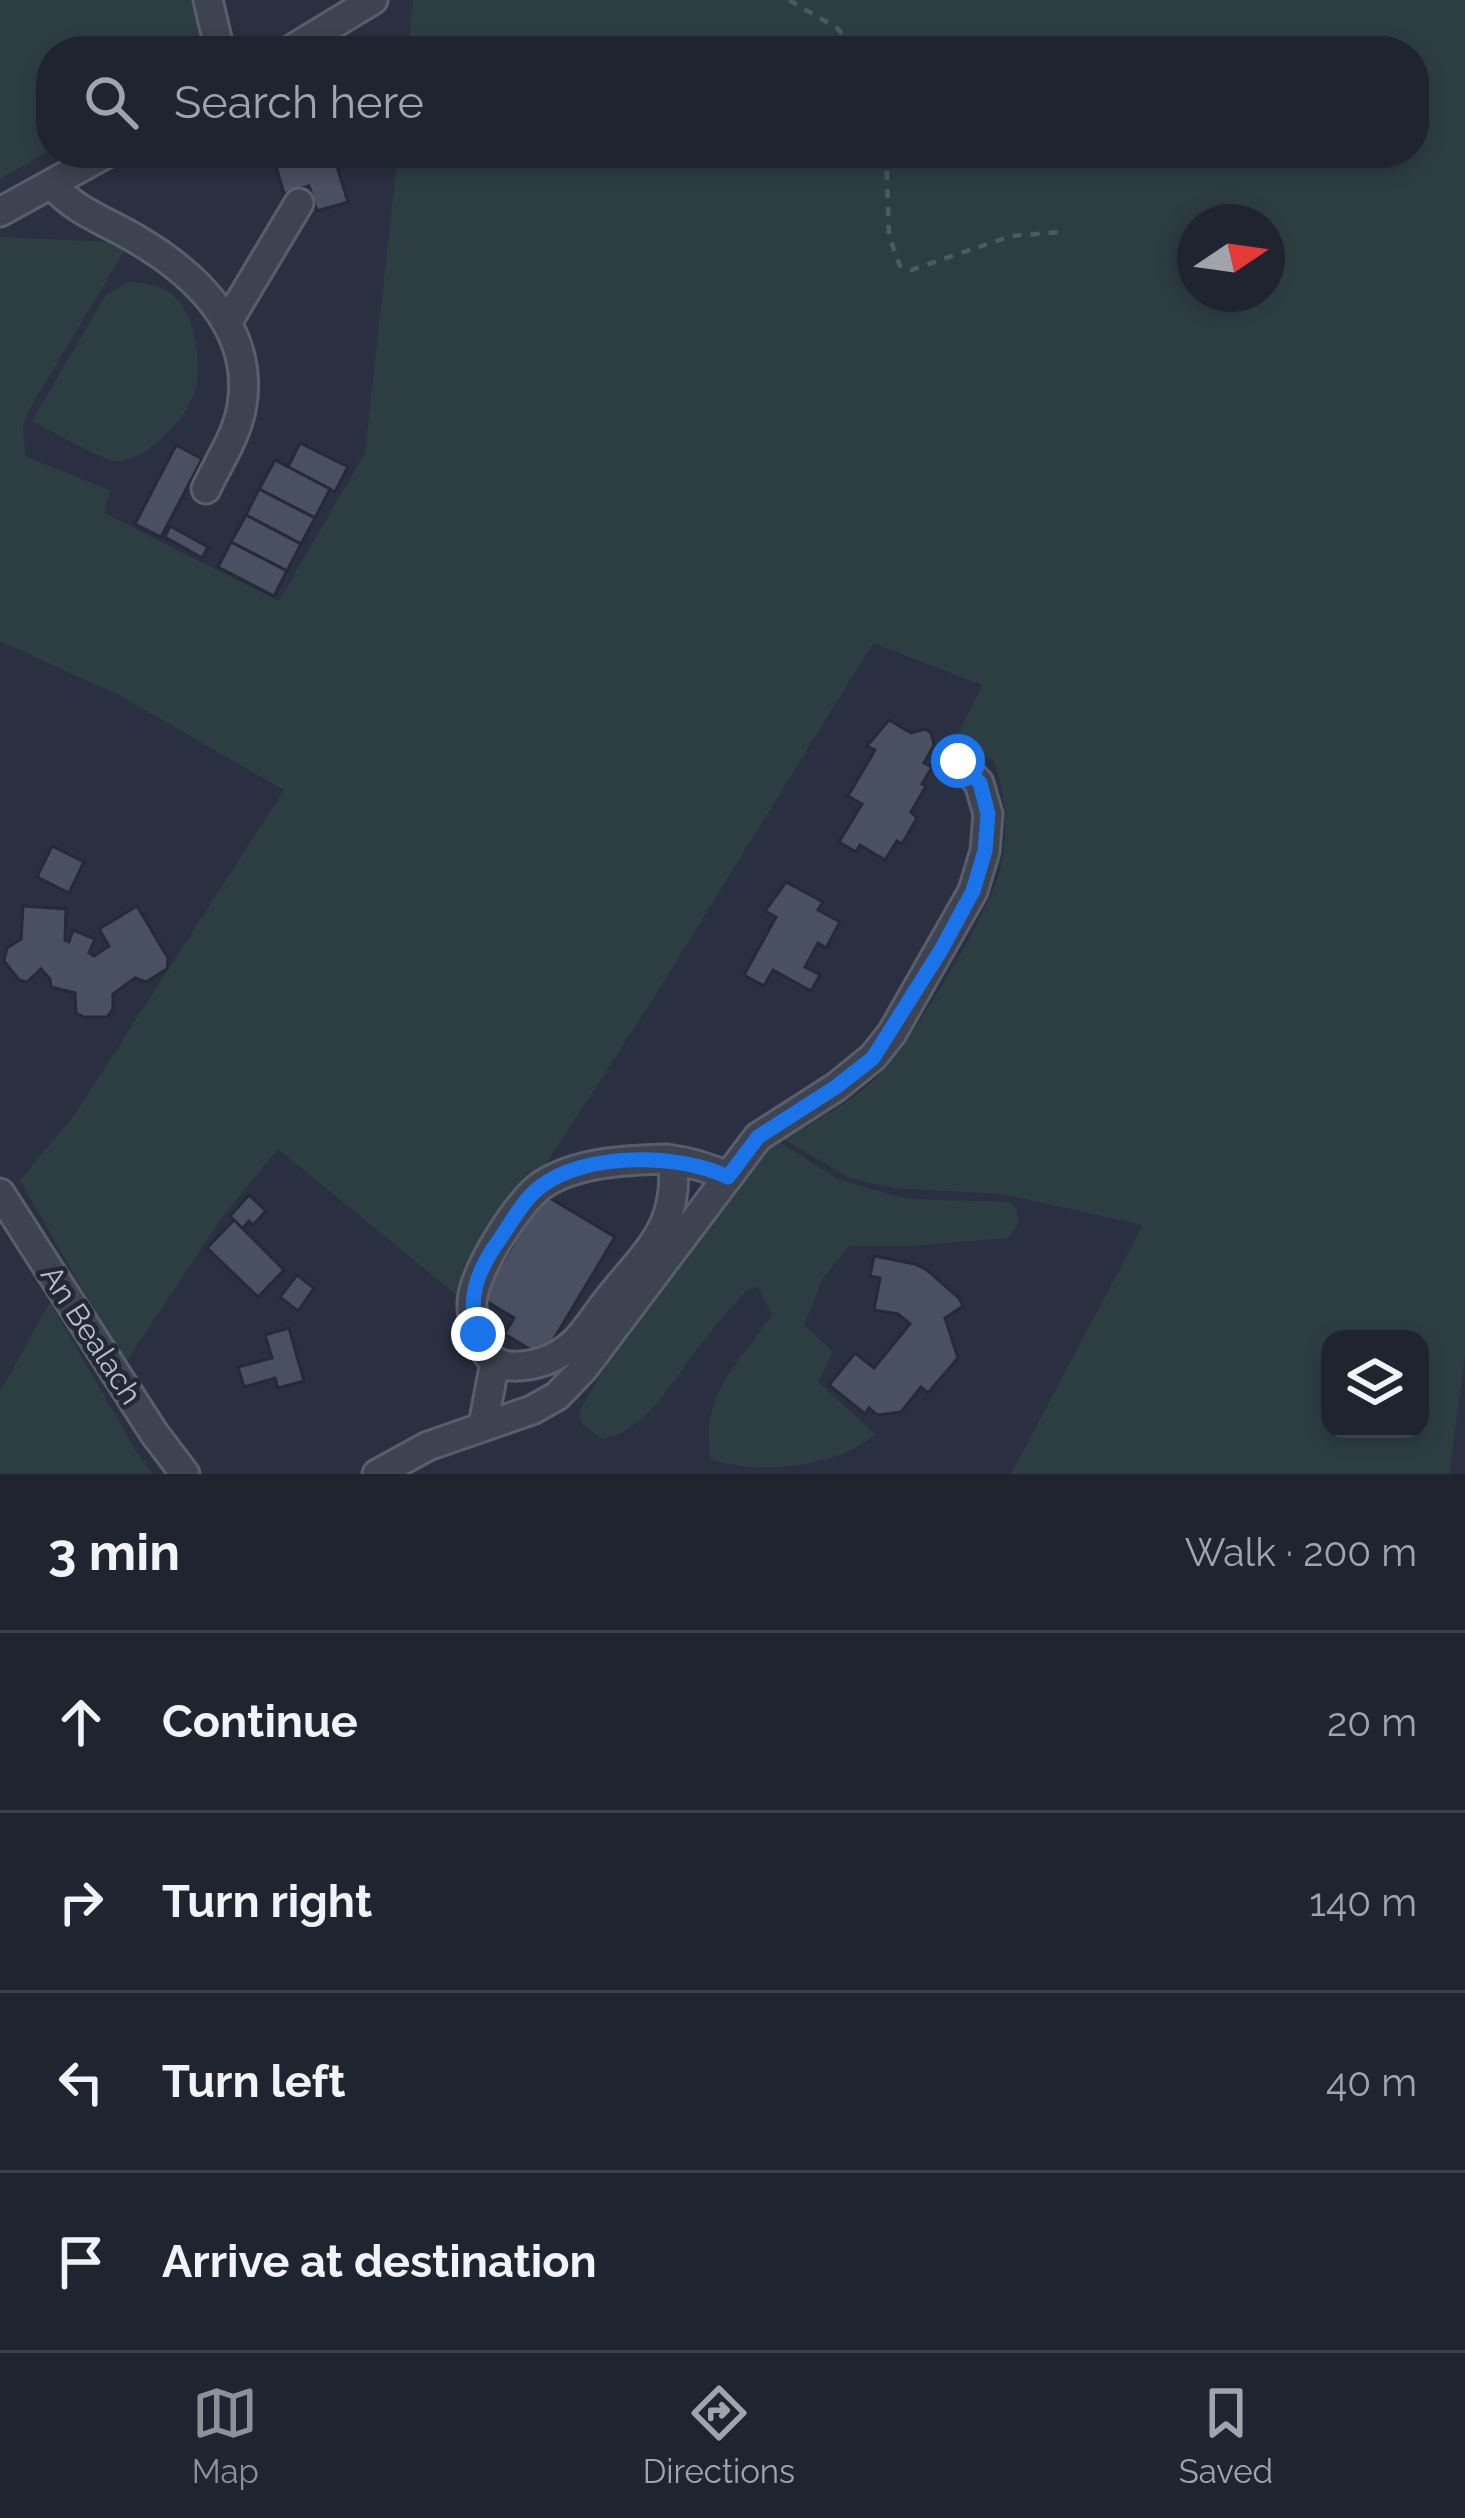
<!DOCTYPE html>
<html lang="en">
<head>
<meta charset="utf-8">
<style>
  body { margin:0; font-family:Raleway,sans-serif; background:#282c39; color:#f1f3f6 }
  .controls { position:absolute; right:36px; bottom:36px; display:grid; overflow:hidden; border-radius:24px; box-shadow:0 6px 18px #0003 }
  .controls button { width:108px; height:108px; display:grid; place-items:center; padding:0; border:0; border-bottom:3px solid #3d414d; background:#202431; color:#f1f3f6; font:60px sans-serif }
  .compass { position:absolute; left:1177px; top:204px; width:108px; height:108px; border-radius:50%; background:#202431; box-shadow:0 6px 18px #0003; rotate:77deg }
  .stop { position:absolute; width:36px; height:36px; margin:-27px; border:9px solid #1a73e8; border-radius:50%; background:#fff }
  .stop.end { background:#1a73e8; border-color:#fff; box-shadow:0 3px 12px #0008 }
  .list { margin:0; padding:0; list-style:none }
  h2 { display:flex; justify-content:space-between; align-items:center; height:156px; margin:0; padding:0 48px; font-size:51px }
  h2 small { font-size:39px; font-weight:400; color:#a2a4ab }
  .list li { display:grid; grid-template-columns:78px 1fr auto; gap:36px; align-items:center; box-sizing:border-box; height:180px; padding:0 48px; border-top:3px solid #3d414d }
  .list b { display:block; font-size:45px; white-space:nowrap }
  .list em { font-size:39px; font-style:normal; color:#a2a4ab }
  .icon { flex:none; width:66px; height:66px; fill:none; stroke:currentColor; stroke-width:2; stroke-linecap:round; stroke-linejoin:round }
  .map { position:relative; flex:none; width:1465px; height:1474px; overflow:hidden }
  .search { position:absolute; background:#202431; box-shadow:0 6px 18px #0003; left:36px; right:36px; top:36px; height:132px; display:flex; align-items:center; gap:30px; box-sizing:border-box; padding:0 42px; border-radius:48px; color:#a2a4ab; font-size:45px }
  .sheet { height:876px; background:#202431 }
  nav { display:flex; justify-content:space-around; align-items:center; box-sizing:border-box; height:168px; border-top:3px solid #3d414d; background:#202431; font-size:33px; color:#a2a4ab }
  nav a { display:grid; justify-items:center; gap:6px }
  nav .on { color:#8c9099 }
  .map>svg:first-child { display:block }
  .green { fill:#2d3e43; fill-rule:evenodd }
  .building { fill:#495062; stroke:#252a38; stroke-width:3 }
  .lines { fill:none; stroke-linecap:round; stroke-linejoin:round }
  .minor-casing { stroke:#595e6b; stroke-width:33 }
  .path { stroke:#4c5b61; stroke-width:4.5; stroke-dasharray:9 9; stroke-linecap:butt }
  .minor { stroke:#3e4351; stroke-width:27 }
  .route { stroke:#1a73e8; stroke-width:15 }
  .labels { text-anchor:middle; stroke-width:9; stroke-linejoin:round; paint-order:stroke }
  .street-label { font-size:30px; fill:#bbbfcb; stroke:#232836 }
</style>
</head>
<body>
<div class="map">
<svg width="1465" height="1474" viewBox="0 0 1465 1474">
  <rect width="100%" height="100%" fill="#2a3041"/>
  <!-- green -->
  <g class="green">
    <path d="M0 0H197L205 51H51V150L0 179Z"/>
    <path d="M413 0H1465V1356L1449 1474H1011L1143 1225 1002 1194 892 1188 849 1178 784 1139C816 1120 850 1103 877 1077 908 1047 990 912 1000 870 1009 835 1006 795 994 761L955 740 982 685 873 643 646 1010 459 1297 278 1149 222 1217 125 1364 20 1180 75 1114 284 790 119 695 0 641V237L129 243 33 403 23 424 25 456 110 490 104 513 279 601 365 453 398 153H1414V51H408ZM1195 222H1267V294H1195ZM1330 1339H1420V1429H1330Z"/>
    <path d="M128 282C146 283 167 286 179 301 197 322 204 375 192 399 181 423 143 463 116 461 99 459 50 430 32 421L106 295Z"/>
    <path d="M775 1139 839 1180 907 1199 1008 1202 1016 1209 1019 1223 1008 1238 911 1246H849L823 1278 804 1325 833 1351 818 1382 875 1434C837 1469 758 1474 711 1460 698 1398 739 1363 772 1315L758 1287 747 1290C730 1309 713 1328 697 1349 672 1382 647 1430 603 1439L582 1425 579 1412 615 1350 718 1208Z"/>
    <path d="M50 1302 137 1453 153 1474H0V1392Z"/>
  </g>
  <!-- building -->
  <g class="building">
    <path d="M291 153H333L348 202 317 211 309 186 284 194 275 163 293 158Z"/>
    <path d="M300 443 348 467 335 492 288 467Z"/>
    <path d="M176 445 202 459 161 537 135 524Z"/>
    <path d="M275 460 330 489 315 518 259 489Z"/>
    <path d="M259 489 315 518 301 544 246 515Z"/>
    <path d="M246 515 301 544 287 571 231 542Z"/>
    <path d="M170 526 208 547 202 558 165 537Z"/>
    <path d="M231 542 287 571 274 596 218 567Z"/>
    <path d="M889 720 911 733 925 729 931 733 934 745 924 763 932 767 922 784 926 786 911 812 917 818 902 844 897 841 885 860 860 845 856 852 839 842 862 804 848 796 875 750 867 746Z"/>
    <path d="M52 846 84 862 69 893 37 877Z"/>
    <path d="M786 882 823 902 818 910 840 922 826 948 818 943 805 967 820 975 811 991 773 970 764 986 744 975 776 917 765 911Z"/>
    <path d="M23 906 66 909 65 940 69 942 73 930 95 939 89 953 94 956 109 946 99 929 137 906 168 958 167 969 146 982 135 978 113 994V1009L107 1017H84L76 1013 75 993 51 987 50 979 41 969 27 982 19 980 4 961 7 948 21 939Z"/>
    <path d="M543 1194 615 1237 543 1357 504 1334 514 1318 481 1298Z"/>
    <path d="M249 1195 266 1211 253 1225 249 1221 242 1229 230 1216Z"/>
    <path d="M234 1220 284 1270 258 1297 207 1248Z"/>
    <path d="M874 1256 915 1264 927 1270 959 1298 963 1306 945 1318 958 1358 928 1393 921 1387 901 1412 877 1415 869 1408 865 1414 829 1385 855 1353 874 1368 910 1324 898 1314 874 1310 880 1278 870 1276Z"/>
    <path d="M297 1275 314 1288 298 1311 280 1297Z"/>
    <path d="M289 1328 304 1381 278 1388 275 1378 244 1387 238 1367 272 1358 265 1335Z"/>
  </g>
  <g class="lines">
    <!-- minor casing -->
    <g class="minor-casing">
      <g id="minor">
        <path d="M208 0 220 51"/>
        <path d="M289 51 373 0"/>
        <path d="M52 184C74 211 106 221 136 239 196 274 254 329 242 405 238 434 218 463 206 489"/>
        <path d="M0 212 107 153"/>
        <path d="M227 323 299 203"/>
        <path d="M673 1160C679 1227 650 1247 611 1296 599 1310 589 1327 577 1340 564 1353 547 1362 529 1365 509 1368 492 1367 483 1346 477 1333 471 1317 472 1302 474 1271 517 1203 542 1185 576 1162 627 1160 667 1159 689 1162 708 1167 728 1177"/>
        <path d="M0 1193 154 1433 185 1474"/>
        <path d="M483 1425 495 1362"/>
        <path d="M377 1474 428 1446 532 1410 557 1396 583 1369 758 1137 836 1087 873 1057 892 1033 973 891 985 851 988 814 979 783 958 761"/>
      </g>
    </g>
    <!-- path -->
    <g class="path">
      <path d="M789 0 837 28 857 51"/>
      <path d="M886 153 889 236 900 266 911 270 1011 236 1060 232"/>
    </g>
    <!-- minor -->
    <use href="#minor" class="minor"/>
  </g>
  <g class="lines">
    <!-- route -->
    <path class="route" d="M478 1334C467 1301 476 1274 495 1246 509 1227 521 1202 540 1187 585 1152 679 1153 728 1177L758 1137 836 1087 873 1058 941 950 973 891 985 851 988 814 980 783 958 761"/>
  </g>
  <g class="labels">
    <!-- street labels -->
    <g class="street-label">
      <text transform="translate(91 1335) rotate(57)" y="10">An Bealach</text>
    </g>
  </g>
</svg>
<div class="controls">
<button><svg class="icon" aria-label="layers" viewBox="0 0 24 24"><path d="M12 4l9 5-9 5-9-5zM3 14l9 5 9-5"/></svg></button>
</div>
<svg class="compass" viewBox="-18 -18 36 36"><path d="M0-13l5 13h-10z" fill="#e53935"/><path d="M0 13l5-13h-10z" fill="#a2a4ab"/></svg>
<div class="stop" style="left:958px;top:761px"></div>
<div class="stop end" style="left:478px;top:1334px"></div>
<div class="search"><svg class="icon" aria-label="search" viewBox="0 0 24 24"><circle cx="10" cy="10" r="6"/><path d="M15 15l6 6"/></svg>Search here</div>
</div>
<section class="sheet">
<h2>3 min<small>Walk · 200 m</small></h2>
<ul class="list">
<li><svg class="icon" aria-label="ahead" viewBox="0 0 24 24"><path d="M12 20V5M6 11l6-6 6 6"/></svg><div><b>Continue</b></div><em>20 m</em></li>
<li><svg class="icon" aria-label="right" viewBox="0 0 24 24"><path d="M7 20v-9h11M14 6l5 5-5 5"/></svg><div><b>Turn right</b></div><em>140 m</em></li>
<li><svg class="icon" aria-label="left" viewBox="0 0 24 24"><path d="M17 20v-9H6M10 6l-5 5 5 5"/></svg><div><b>Turn left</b></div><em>40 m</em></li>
<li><svg class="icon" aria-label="arrive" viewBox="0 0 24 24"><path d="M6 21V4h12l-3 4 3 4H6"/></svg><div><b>Arrive at destination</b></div></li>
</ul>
</section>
<nav>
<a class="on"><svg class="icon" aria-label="map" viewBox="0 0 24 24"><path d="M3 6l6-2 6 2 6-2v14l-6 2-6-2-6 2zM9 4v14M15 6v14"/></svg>Map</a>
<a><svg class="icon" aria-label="directions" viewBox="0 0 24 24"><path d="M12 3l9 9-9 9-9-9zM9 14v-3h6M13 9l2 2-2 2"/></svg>Directions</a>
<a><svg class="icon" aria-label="saved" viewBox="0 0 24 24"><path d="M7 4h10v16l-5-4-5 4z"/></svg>Saved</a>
</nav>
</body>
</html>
